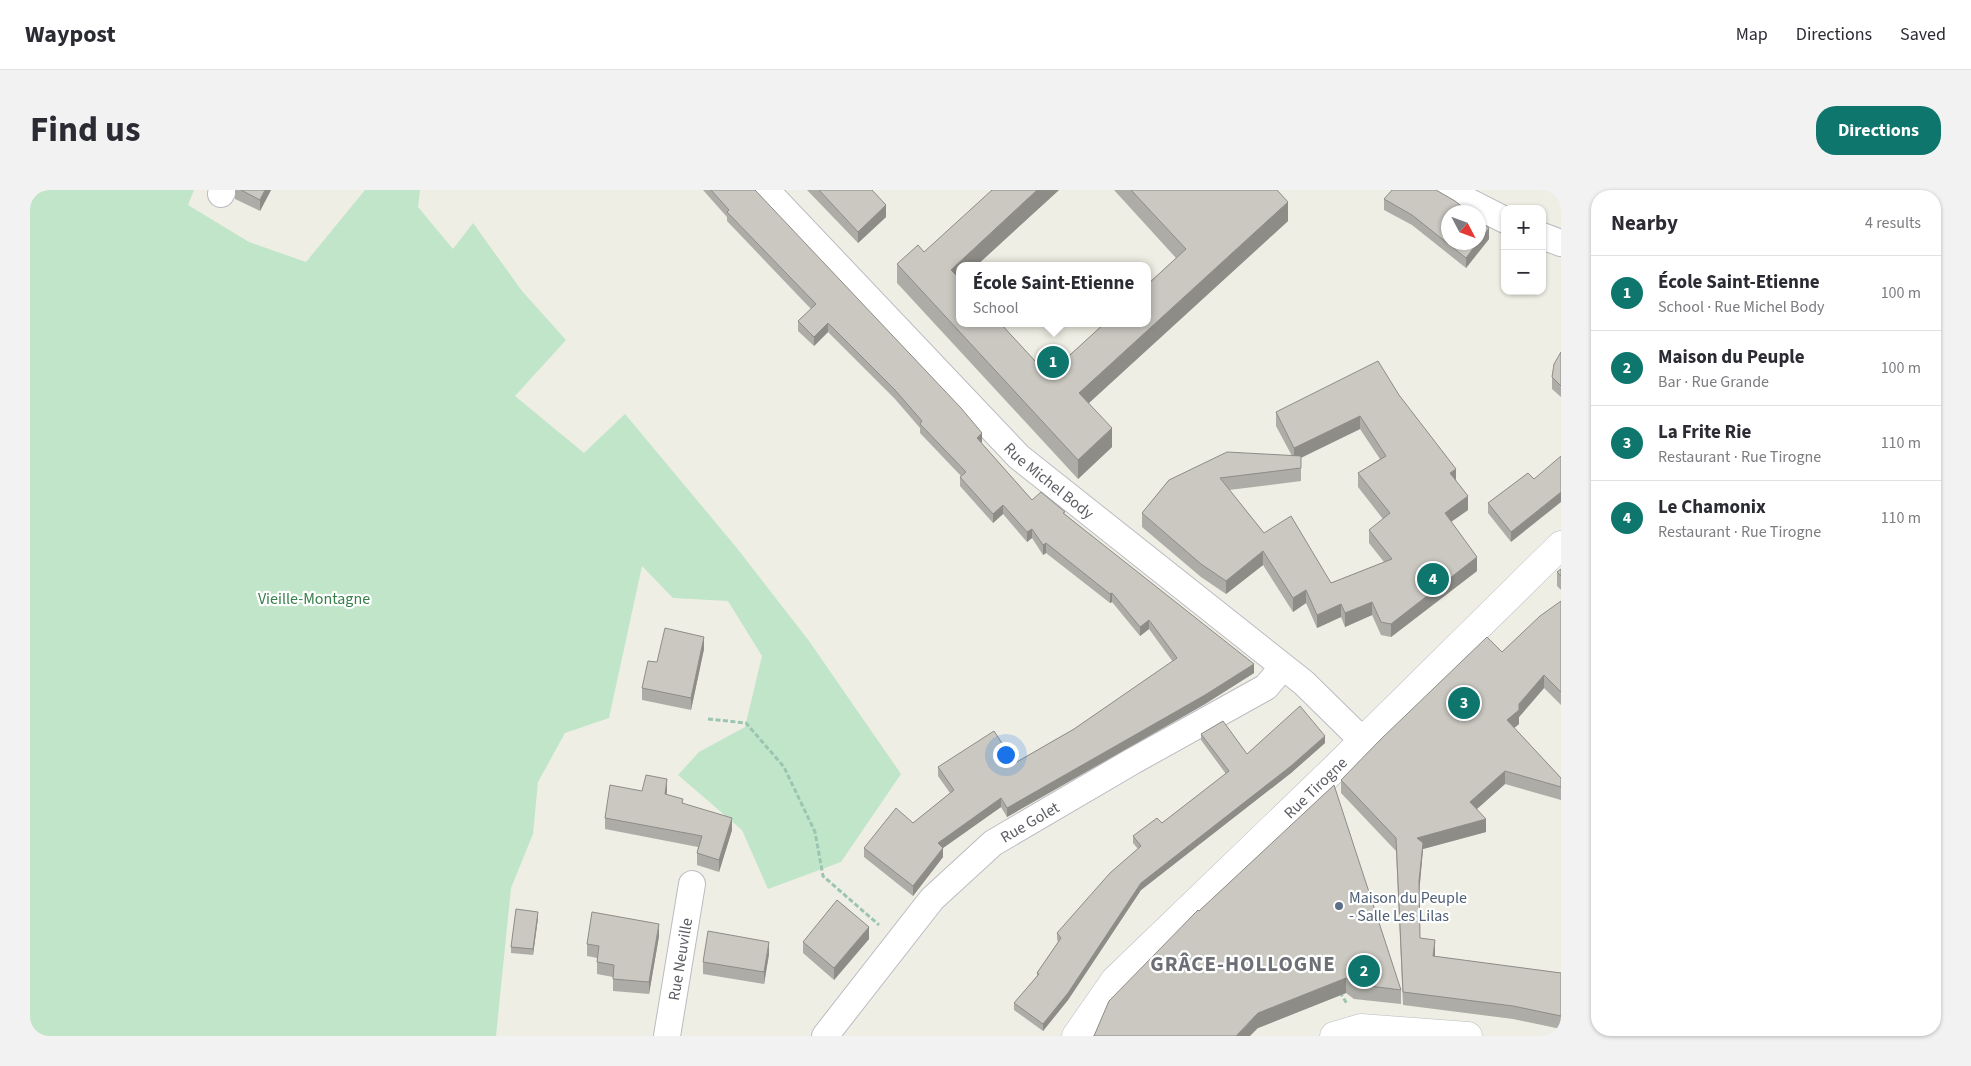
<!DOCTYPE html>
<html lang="en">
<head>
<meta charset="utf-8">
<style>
  body { margin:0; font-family:"Source Sans 3",sans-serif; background:#f2f2f3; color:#2b2b33 }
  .controls { position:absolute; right:15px; top:15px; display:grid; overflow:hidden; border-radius:10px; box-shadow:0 1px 4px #0004 }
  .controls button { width:45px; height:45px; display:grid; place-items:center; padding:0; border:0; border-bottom:1px solid #e1e1e2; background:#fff; color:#2b2b33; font:25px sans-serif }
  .compass { position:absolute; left:1411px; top:15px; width:45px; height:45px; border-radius:50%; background:#fff; box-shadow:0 1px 4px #0004; rotate:131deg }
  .you { position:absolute; left:975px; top:564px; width:18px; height:18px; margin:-12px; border:4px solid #fff; border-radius:50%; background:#1a73e8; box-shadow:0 0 0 8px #1a73e833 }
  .badge { display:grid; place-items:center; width:32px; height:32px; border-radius:50%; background:#0f766e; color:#fff; font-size:16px; font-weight:700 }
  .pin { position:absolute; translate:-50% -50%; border:2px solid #fff; box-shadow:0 1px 5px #0006 }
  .popup { position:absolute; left:926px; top:72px; width:195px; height:65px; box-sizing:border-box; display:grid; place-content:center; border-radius:10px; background:#fff; filter:drop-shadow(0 1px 4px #0005); font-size:16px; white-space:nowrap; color:#7c7c81 }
  .popup b { font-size:19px; color:#2b2b33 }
  .popup::after { content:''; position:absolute; left:50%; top:100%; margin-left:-10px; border:10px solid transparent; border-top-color:#fff }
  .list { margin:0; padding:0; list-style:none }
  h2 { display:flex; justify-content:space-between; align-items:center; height:65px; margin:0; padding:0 20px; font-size:21px }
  h2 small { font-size:16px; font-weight:400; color:#7c7c81 }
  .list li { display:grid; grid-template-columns:32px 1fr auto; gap:15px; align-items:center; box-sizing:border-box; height:75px; padding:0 20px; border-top:1px solid #e1e1e2 }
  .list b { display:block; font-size:19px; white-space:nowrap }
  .list p { margin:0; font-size:16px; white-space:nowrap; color:#7c7c81 }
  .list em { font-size:16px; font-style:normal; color:#7c7c81 }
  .map { position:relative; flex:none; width:1531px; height:846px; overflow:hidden; border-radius:20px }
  header { display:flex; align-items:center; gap:30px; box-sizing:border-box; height:70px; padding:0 25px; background:#fff; border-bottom:1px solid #e1e1e2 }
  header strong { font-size:24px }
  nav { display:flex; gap:28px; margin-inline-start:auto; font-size:18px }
  .intro { display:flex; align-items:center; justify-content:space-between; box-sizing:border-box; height:120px; padding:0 30px }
  h1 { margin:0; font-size:35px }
  .button { padding:12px 22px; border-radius:20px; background:#0f766e; color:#fff; font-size:18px; font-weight:700 }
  main { display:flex; gap:30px; padding:0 30px }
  aside { flex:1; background:#fff; border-radius:20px; box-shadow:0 1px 4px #0004 }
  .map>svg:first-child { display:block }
  .green { fill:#c1e5c9 }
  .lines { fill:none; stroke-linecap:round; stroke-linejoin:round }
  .street-casing { stroke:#bbbcc2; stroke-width:28 }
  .secondary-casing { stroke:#b9bbc1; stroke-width:29 }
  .path { stroke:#9bc5b1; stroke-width:3; stroke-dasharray:5 2.5; stroke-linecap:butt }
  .street { stroke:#fff; stroke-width:26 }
  .secondary { stroke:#fff; stroke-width:28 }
  .wall { fill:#aeaca6; fill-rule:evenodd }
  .shaded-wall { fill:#8d8c87 }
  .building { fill:#cac8c1; stroke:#8d8c87 }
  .service-dot { fill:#5c6f8a; stroke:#fff; stroke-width:2 }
  .labels { text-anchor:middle; stroke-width:4.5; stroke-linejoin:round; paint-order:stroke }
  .street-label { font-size:16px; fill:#5c5e64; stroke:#fff }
  .park-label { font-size:16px; fill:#37804b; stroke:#fff }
  .service-label { font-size:16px; fill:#4e5e75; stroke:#fff; text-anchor:start }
  .district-label { font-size:21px; font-weight:bold; letter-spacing:1px; fill:#6d6f76; stroke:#fff }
</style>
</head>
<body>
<header>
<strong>Waypost</strong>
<nav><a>Map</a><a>Directions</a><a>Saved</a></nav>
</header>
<div class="intro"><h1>Find us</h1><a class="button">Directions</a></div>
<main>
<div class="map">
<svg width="1531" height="846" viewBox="0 0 1531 846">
  <rect width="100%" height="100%" fill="#eeeee4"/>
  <!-- green -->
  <path class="green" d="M0 0H164L158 15 219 52 276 72 335 0H390L388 17 423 59 443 33 492 101 536 150 485 206 554 263 595 224 706 357 779 451 871 584 811 672 738 699 712 640 648 585 669 562 715 537 732 466 698 411 643 408 612 376 579 528 535 543 508 592 503 644 481 698 466 846H0Z"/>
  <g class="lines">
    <!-- street casing -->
    <g class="street-casing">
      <g id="street">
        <path id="s1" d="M736 0 989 267 1274 493 1332 550"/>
        <path d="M1416 0 1475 30"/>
        <path d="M191 4 193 0"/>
        <path d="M1512 46 1531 53"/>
        <path id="s2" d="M637 846 662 694"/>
        <path id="s3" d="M795 846 902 709 963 653 1103 571 1236 497 1253 477"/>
      </g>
    </g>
    <!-- secondary casing -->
    <g class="secondary-casing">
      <g id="secondary">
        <path id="s4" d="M1046 846 1085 790 1303 580 1531 355"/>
        <path d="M1304 846 1331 838 1438 846"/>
      </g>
    </g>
    <!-- path -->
    <g class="path">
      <path d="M678 529 716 533 754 577 785 642 793 686 849 735"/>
      <path d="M1310 802 1317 814"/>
    </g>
    <!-- street -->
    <use href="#street" class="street"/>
    <!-- secondary -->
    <use href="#secondary" class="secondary"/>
  </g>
  <!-- wall -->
  <g class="wall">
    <path d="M205 0H241L230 21 205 9Z"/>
    <path d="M673 0H725L952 252 951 253 1002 310 1035 324 1224 483 1175 514 977 627 971 617 913 658V667L883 706 834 667V658L883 633 920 603 908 586V577L985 573 1044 539 1143 472 1119 439 1110 446 1082 412 1080 413 1016 363 1013 365 1002 348 997 352 973 324 963 333 930 296V287L931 286 890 243V238L865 209 798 142 784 156 768 141V131L781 119 697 31V27Z"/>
    <path d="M777 0H842L856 27 828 53Z"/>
    <path d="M1029 0 946 76H929V133L1018 185 1146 68 1084 0H1247L1258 31 1059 213 1082 257 1048 289 867 93V74L894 62Z"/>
    <path d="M1354 9 1459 49 1436 78 1382 35 1354 20Z"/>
    <path d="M1531 162V207L1522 199V187Z"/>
    <path d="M1369 205 1426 290 1438 320 1421 332 1447 381 1361 447 1351 445 1342 425 1315 437 1311 427 1287 438 1276 413 1263 422 1233 375 1196 404 1171 387 1112 337V323L1139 290 1262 266 1246 236V222ZM1330 239 1350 269 1328 283V297L1353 329 1339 340V353L1354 372 1301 393 1234 343 1199 300 1271 291V268Z"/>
    <path d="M1498 283 1481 352 1458 323V313Z"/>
    <path d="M1531 379V400L1527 396V382Z"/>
    <path d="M1531 411V515L1514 498 1489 527V534L1484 538 1531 588V610L1475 594 1447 619 1456 642 1393 659 1389 703 1390 748 1405 763V767L1531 783V839L1483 829 1373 815 1366 661 1311 603V590L1472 462Z"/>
    <path d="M674 459 661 520 612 510V498L627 472Z"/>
    <path d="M1171 544 1217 564 1295 553 1261 583 1111 700 1038 810 1013 841 984 820V813L1007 786V783L1028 752 1027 749V743L1108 659 1103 653V646L1132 633 1196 584 1171 550Z"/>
    <path d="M612 601H637L636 605 653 613 702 640 689 682 667 675V663L668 657 575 639V628Z"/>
    <path d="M1169 721 1371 800V814L1324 809 1316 803 1228 838Z"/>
    <path d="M508 728 503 765 481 763V757Z"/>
    <path d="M629 746 619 804 583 801V787L567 784V768L557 766V754Z"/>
    <path d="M839 749 804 790 773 763V752Z"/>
    <path d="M739 764 734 794 673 784V772Z"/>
  </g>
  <!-- shaded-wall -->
  <g class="shaded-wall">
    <path d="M235 0H241L230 21V10Z"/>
    <path d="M1007 0H1029L946 76H929V92L921 80Z"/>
    <path d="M1258 12V31L1049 222V203Z"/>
    <path d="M856 15V27L828 53V42Z"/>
    <path d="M1459 38V49L1436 78V68Z"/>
    <path d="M798 133V142L784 156V147Z"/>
    <path d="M1330 226V239L1264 271V258Z"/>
    <path d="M1082 238V257L1048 289V270Z"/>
    <path d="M952 243V252L947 257V248Z"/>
    <path d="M1426 279V293L1420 283Z"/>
    <path d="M1531 302V312L1481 352V342Z"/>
    <path d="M1438 306V320L1415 336V323Z"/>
    <path d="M973 315V324L963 333V324Z"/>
    <path d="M1002 339V348L997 352V342Z"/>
    <path d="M1016 353V363L1013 365V355Z"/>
    <path d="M1233 361V375L1196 404V391Z"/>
    <path d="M1447 367V381L1361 447V434Z"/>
    <path d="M1276 400V413L1263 422V408Z"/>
    <path d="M1082 403V412L1080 413V404Z"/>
    <path d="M1342 412V425L1315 437V423Z"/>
    <path d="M1311 414V427L1287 438V425Z"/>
    <path d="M1119 430V439L1110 446V437Z"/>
    <path d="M674 447V459L661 520V508Z"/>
    <path d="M1224 474V483L1175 514 977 627V618Z"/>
    <path d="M1514 485V498L1489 527V534L1477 544V530L1489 514Z"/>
    <path d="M1295 546V553L1261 583 1111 700 1038 810 1013 841V834L1111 693Z"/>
    <path d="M1475 581V594L1440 625V612Z"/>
    <path d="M637 589V601L635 616V604Z"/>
    <path d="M971 608V617L913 658V667L883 706V696L908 653Z"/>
    <path d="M702 628V640L689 682V670Z"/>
    <path d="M1456 629V642L1393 659 1389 704 1387 648Z"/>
    <path d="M508 722V728L503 765V759Z"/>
    <path d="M629 734V746L619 804V792Z"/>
    <path d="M839 737V749L804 790V778Z"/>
    <path d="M1405 750V763L1403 780V766Z"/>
    <path d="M739 752V764L734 794V782Z"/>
    <path d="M1316 788V803L1228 838 1220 846H1206L1228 823Z"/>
  </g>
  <!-- building -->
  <g class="building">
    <path d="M211 0H235L230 10Z"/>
    <path d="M681 0H725L931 218 952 243 947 248 1002 310 1011 302 1035 322 1033 323 1224 474 1175 505 977 618 971 608 908 653 913 658 883 696 834 658 866 618 883 633 924 600 908 577 964 541 985 573 1044 539 1147 468 1119 430 1110 437 1082 403 1080 404 1016 353 1013 355 1002 339 997 342 973 315 963 324 930 287 936 282 890 234 892 231 865 200 798 133 784 147 768 131 786 114 697 22 699 20Z"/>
    <path d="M789 0H842L856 15 828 42Z"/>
    <path d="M962 0H1007L921 80 929 88V133H970L1018 185 1075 133H1117V95L1156 59 1101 0H1247L1258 12 1049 203 1082 238 1048 270 867 74 888 55 894 62Z"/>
    <path d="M1362 0H1406L1425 11 1439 22H1418V52H1448L1436 68 1382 25 1354 9Z"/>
    <path d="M1448 30 1459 38 1448 52Z"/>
    <path d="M1531 162V196L1522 187 1524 174Z"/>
    <path d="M1348 171 1369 205 1426 279 1420 283 1438 306 1415 323 1447 367 1361 434 1351 432 1342 412 1315 423 1311 414 1287 425 1276 400 1263 408 1233 361 1196 391 1171 374 1112 323 1139 290 1197 262 1271 266V278L1190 288 1234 343 1261 326 1301 393 1362 369 1339 340 1360 323 1328 283 1356 266 1330 226 1264 258 1246 222Z"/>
    <path d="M1531 266V302L1481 342 1458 313 1498 283 1504 289Z"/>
    <path d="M1531 379V386L1527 382Z"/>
    <path d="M1531 411V502L1514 485 1489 514V520L1477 530 1531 588V597L1475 581 1440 612 1456 629 1387 648 1393 653 1389 691 1390 748 1405 750 1403 766 1531 783V826L1483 816 1373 802 1366 648 1311 590 1351 549 1457 447 1472 462 1510 426Z"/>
    <path d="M635 438 674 447 661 508 612 498 618 471 627 472Z"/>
    <path d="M1270 516 1295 546 1261 576 1111 693 1038 803 1013 834 984 813 1009 784 1007 783 1031 748 1027 743 1080 683 1111 656 1103 646 1127 628 1132 633 1199 581 1171 544 1193 531 1217 564Z"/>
    <path d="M616 585 637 589 635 604 653 609 652 613 702 628 689 670 667 663 672 646 575 628 580 595 612 601Z"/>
    <path d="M1304 595 1371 800 1324 794 1316 788 1228 823 1206 846H1064L1079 811 1168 720 1169 721Z"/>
    <path d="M807 710 839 737 804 778 773 752Z"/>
    <path d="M486 719 508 722 503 759 481 757Z"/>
    <path d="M562 722 629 734 619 792 583 789 584 775 567 772 569 756 557 754Z"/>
    <path d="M678 741 739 752 734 782 673 772Z"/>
  </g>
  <!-- markers -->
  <circle class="service-dot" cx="1309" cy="716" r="5"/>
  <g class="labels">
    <!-- street labels -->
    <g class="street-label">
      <text dy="6" stroke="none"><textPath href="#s1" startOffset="406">Rue Michel Body</textPath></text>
      <text dy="6" stroke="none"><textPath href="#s4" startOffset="346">Rue Tirogne</textPath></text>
      <text dy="6" stroke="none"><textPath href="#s3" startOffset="299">Rue Golet</textPath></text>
      <text dy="6" stroke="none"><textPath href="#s2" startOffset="78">Rue Neuville</textPath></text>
    </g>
    <!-- park labels -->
    <g class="park-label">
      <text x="284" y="414">Vieille-Montagne</text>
    </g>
    <!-- service labels -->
    <g class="service-label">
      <text x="1319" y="713">Maison du Peuple<tspan x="1319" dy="18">- Salle Les Lilas</tspan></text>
    </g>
    <!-- district labels -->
    <g class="district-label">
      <text x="1213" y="781">GRÂCE-HOLLOGNE</text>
    </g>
  </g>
</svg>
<div class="controls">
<button>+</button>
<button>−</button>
</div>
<svg class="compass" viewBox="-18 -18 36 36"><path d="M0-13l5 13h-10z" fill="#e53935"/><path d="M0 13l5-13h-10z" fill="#7c7c81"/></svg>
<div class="you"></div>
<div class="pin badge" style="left:1023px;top:172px">1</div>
<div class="popup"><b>École Saint-Etienne</b>School</div>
<div class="pin badge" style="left:1334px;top:781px">2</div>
<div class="pin badge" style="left:1434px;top:513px">3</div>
<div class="pin badge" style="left:1403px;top:389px">4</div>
</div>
<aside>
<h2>Nearby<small>4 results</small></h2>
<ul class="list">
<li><span class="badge">1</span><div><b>École Saint-Etienne</b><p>School · Rue Michel Body</p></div><em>100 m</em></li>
<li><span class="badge">2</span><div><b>Maison du Peuple</b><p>Bar · Rue Grande</p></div><em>100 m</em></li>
<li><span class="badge">3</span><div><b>La Frite Rie</b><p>Restaurant · Rue Tirogne</p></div><em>110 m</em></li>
<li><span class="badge">4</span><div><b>Le Chamonix</b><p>Restaurant · Rue Tirogne</p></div><em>110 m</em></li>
</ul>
</aside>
</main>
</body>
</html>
